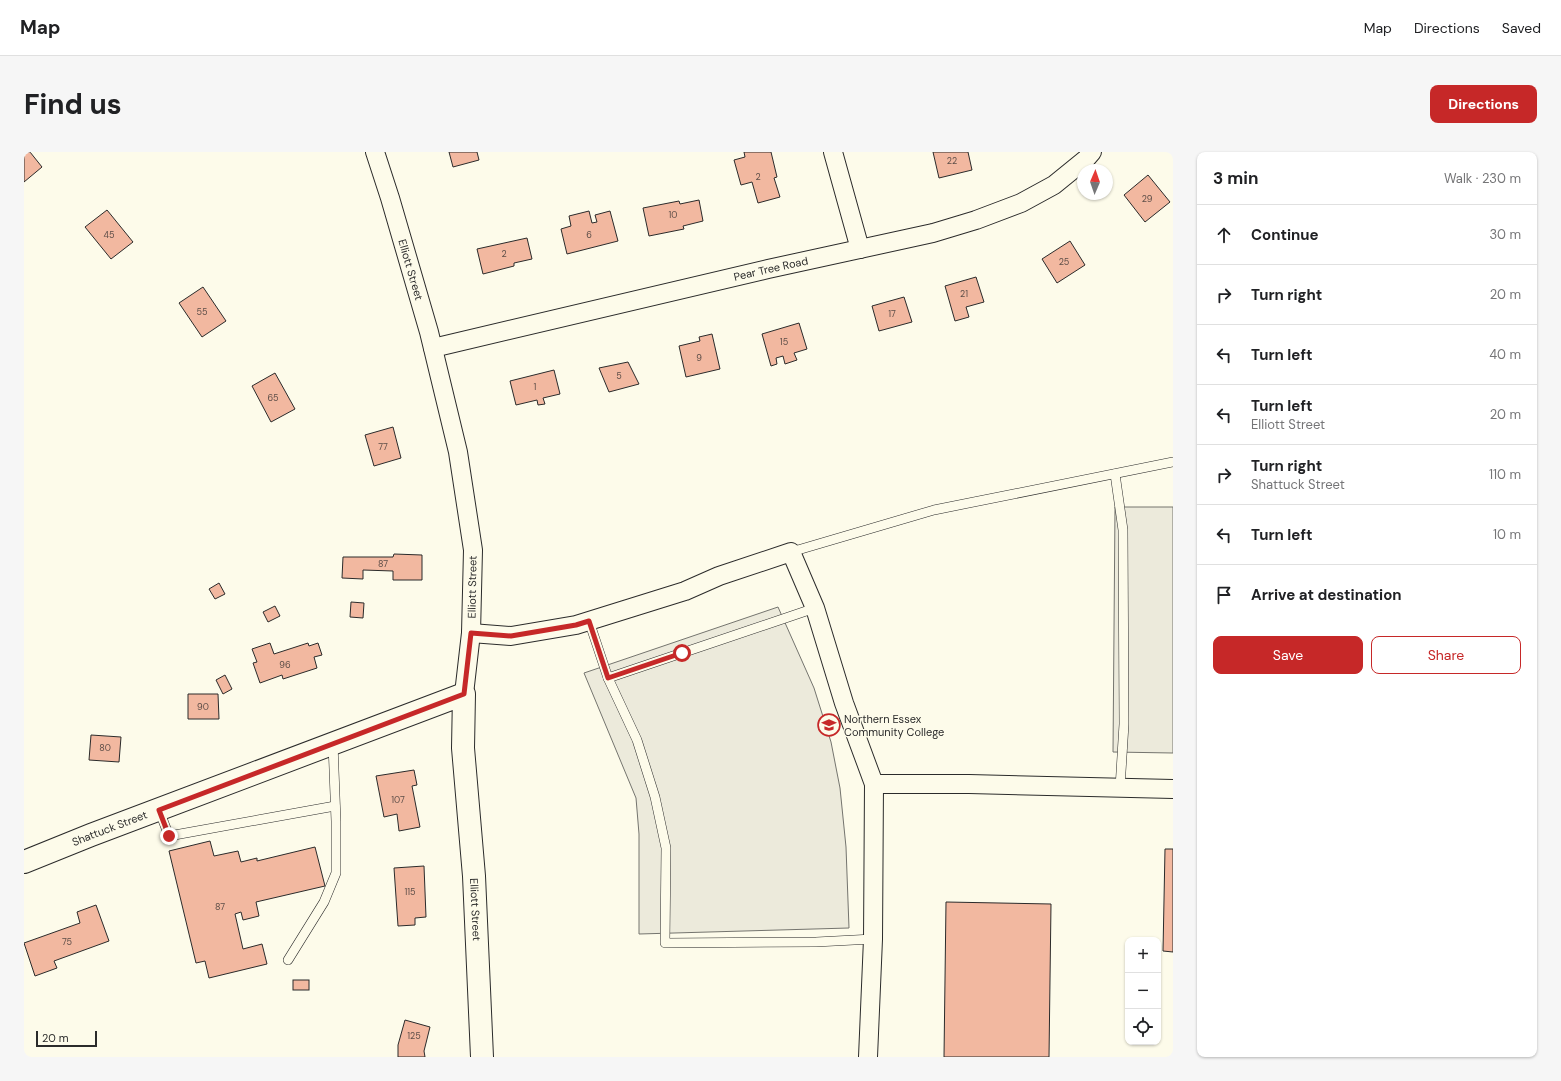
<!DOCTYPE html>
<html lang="en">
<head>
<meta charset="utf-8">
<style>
  body { margin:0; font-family:"DM Sans",sans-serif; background:#f6f6f6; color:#202124 }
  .controls { position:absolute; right:12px; bottom:12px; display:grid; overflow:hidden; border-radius:8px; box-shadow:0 1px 3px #0004 }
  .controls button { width:36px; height:36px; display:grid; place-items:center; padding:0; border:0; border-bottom:1px solid #e0e0e0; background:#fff; color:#202124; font:20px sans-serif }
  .compass { position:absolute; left:1053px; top:12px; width:36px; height:36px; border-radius:50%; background:#fff; box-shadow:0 1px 3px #0004; rotate:2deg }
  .scale { position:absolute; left:12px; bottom:10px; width:61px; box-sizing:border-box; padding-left:4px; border:2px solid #2b2b2b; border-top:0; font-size:11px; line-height:14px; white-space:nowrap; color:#2b2b2b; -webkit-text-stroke:3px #fdfbea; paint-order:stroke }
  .stop { position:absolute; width:12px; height:12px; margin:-9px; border:3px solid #c62828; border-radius:50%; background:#fff }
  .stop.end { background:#c62828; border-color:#fff; box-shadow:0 1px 4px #0008 }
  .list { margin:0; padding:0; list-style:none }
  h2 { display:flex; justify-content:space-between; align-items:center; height:52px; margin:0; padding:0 16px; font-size:17px }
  h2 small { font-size:13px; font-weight:400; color:#757577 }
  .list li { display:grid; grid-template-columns:26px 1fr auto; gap:12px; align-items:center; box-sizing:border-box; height:60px; padding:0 16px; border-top:1px solid #e0e0e0 }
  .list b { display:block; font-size:15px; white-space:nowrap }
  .list p { margin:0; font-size:13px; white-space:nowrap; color:#757577 }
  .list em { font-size:13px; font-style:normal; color:#757577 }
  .actions { display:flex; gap:8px; padding:12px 16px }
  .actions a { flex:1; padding:9px 0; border:1px solid #c62828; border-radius:8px; text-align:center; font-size:14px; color:#c62828 }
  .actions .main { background:#c62828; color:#fff }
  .icon { flex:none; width:22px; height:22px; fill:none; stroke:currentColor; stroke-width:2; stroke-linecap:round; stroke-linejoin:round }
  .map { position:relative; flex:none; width:1149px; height:905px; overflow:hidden; border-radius:8px }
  header { display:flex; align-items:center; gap:24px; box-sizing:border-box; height:56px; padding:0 20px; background:#fff; border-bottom:1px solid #e0e0e0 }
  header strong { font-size:19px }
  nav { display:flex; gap:22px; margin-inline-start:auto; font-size:14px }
  .intro { display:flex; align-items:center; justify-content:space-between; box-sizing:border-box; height:96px; padding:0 24px }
  h1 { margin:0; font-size:28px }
  .button { padding:10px 18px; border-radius:8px; background:#c62828; color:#fff; font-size:14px; font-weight:700 }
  main { display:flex; gap:24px; padding:0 24px }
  aside { flex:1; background:#fff; border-radius:8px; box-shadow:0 1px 3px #0004 }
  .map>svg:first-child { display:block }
  .parking { fill:#eceadb; stroke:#74746e }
  .building { fill:#f2b8a0; stroke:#2b2b2b }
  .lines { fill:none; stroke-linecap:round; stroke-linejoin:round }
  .lane-casing { stroke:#2b2b2b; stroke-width:10 }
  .street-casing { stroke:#2b2b2b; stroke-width:20 }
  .secondary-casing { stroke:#2b2b2b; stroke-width:24 }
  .lane { stroke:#fdfbea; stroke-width:9 }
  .street { stroke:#fdfbea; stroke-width:18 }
  .secondary { stroke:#fdfbea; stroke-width:22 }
  .route { stroke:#c62828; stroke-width:5 }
  .labels { text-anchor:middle; stroke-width:3; stroke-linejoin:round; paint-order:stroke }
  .number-label { font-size:9px; fill:#5d4e48 }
  .street-label { font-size:11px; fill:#2b2b2b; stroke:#fdfbea }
  .poi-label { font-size:11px; fill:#2b2b2b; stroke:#fdfbea; text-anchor:start }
</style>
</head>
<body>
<header>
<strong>Map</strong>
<nav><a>Map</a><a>Directions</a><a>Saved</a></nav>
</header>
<div class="intro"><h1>Find us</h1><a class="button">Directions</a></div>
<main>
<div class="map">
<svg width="1149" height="905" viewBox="0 0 1149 905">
  <rect width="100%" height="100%" fill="#fdfbea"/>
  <!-- parking -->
  <g class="parking">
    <path d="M1091 355H1149V601L1089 600Z"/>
    <path d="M754 455 790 536 807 590 816 636 822 695 825 776 615 782V682L612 646 560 521Z"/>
  </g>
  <!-- building -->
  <g class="building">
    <path d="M0 0H6L18 15 0 30Z"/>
    <path d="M425 0H453L455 8 429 15Z"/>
    <path d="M720 0H747L753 25 750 26 756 45 734 51 728 30 717 33 710 8 721 5Z"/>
    <path d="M909 0H944L948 18 915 26Z"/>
    <path d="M1124 23 1146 50 1121 70 1100 43Z"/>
    <path d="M675 48 679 69 659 74 660 77 625 84 619 56 655 49 656 52Z"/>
    <path d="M83 58 109 90 87 107 61 75Z"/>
    <path d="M565 59 568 71 573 70 571 63 586 59 594 89 543 102 537 77 547 74 545 64Z"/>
    <path d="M503 86 508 107 490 111V114L459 122 453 97Z"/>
    <path d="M1046 89 1061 113 1033 131 1018 107Z"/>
    <path d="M952 125 960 150 942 155 945 165 931 169 921 134Z"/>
    <path d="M179 135 202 169 178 185 155 151Z"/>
    <path d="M880 145 888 170 855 179 848 154Z"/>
    <path d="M775 171 783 197 770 201 773 208 761 212 759 204 752 206 753 212 747 214 738 182Z"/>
    <path d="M688 182 696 217 662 225 655 194 676 189 675 185Z"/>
    <path d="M604 210 615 232 585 240 575 216Z"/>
    <path d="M530 218 536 242 519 246 521 252 514 253 513 248 492 253 486 229Z"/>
    <path d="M251 221 271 257 247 270 228 234Z"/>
    <path d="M369 275 377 306 350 314 341 283Z"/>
    <path d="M370 402 398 403V428H369V419L339 418V427L318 426 319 405H369Z"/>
    <path d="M195 431 201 442 191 447 185 437Z"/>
    <path d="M327 450 340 451 339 466 326 465Z"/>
    <path d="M251 454 256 464 244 470 239 460Z"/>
    <path d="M246 491 250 502 284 491 285 494 294 491 298 503 290 505 293 516 259 527 258 523 236 531 229 511 233 510 228 497Z"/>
    <path d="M201 523 208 537 199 542 192 528Z"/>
    <path d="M164 542H194L195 567H164Z"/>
    <path d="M67 583 97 585 95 610 65 608Z"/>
    <path d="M390 618 393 633 388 634 396 675 375 679 373 662 360 665 352 624Z"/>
    <path d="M186 689 190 704 214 699 217 710 233 706V709L291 695 301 734 232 750 235 764 219 768 217 760 211 762 219 797 238 792 243 812 185 826 181 809 172 811 145 699Z"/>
    <path d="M1141 697H1149V800L1139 799Z"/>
    <path d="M400 714 402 765 391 766V773L374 774 370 716Z"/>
    <path d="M922 750 1027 752 1025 905H920Z"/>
    <path d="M72 753 85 789 30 809 33 816 11 824 0 791 56 771 53 760Z"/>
    <rect x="269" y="828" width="16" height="10"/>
    <path d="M381 868 406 875 400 899 401 905H374V893Z"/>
  </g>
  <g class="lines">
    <!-- lane casing -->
    <g class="lane-casing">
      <g id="lane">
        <path d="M1091 322 1099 378 1100 572 1096 636"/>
        <path d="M767 400 910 358 1149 310"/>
        <path d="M791 456 584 526 613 588 631 645 642 696 641 791 792 790 849 787"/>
        <path d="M565 469 584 526"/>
        <path d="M135 658 145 684 311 654"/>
        <path d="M264 808 300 750 312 721V669L309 592"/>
      </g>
    </g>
    <!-- street casing -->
    <g class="street-casing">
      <g id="street">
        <path id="s1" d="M351 0 366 46 405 180 434 300 449 398 447 481 440 542"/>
        <path d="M809 0 836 97"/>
        <path id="s2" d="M409 196 744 117 909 81 952 68 997 51 1030 33 1062 7 1068 0"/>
        <path d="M447 481 487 484 552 473 661 439 695 424 767 400 791 456 820 551 850 632H945L1149 637"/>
        <path d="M844 905 849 787 850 632"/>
      </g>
    </g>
    <!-- secondary casing -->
    <g class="secondary-casing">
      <g id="secondary">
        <path id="s3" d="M0 710 67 683 440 542 439 596 450 724 458 905"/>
      </g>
    </g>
    <!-- lane -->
    <use href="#lane" class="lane"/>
    <!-- street -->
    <use href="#street" class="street"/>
    <!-- secondary -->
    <use href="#secondary" class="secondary"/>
  </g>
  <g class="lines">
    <!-- route -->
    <path class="route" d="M145 684 135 658 440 542 447 481 487 484 552 473 565 469 584 526 658 501"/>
  </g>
  <!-- icons -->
  <defs>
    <g id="university-ring" transform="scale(1.15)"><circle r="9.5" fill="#fdfbea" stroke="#c62828" stroke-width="1.5"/><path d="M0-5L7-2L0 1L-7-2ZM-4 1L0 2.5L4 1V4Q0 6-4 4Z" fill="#c62828"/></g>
  </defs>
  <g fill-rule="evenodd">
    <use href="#university-ring" x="805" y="573"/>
  </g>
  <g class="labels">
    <!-- number labels -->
    <g class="number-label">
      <text x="928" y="12">22</text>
      <text x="734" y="28">2</text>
      <text x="1123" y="50">29</text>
      <text x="649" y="66">10</text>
      <text x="85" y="86">45</text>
      <text x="565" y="86">6</text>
      <text x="480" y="105">2</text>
      <text x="1040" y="113">25</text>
      <text x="940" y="145">21</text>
      <text x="178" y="163">55</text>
      <text x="868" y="165">17</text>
      <text x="760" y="193">15</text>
      <text x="675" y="209">9</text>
      <text x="595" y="227">5</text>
      <text x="511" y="238">1</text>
      <text x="249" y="249">65</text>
      <text x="359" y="298">77</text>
      <text x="359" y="415">87</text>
      <text x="261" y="516">96</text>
      <text x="179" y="558">90</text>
      <text x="81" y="599">80</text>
      <text x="374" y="651">107</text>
      <text x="386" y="743">115</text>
      <text x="196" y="758">87</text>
      <text x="43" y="793">75</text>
      <text x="390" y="887">125</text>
    </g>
    <!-- street labels -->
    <g class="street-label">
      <text dy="4" stroke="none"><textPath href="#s2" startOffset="347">Pear Tree Road</textPath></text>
      <text dy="4" stroke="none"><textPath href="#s1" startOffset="123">Elliott Street</textPath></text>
      <text transform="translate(448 435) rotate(-89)" y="4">Elliott Street</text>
      <text dy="4" stroke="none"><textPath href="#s3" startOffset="92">Shattuck Street</textPath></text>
      <text dy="4" stroke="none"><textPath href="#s3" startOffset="687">Elliott Street</textPath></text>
    </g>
    <!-- poi labels -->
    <g class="poi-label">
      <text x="820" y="571">Northern Essex<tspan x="820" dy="13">Community College</tspan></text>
    </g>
  </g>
</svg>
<div class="controls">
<button>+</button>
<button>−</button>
<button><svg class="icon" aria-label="locate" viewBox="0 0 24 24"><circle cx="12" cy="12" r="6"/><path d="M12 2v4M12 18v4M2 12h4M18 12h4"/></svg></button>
</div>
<svg class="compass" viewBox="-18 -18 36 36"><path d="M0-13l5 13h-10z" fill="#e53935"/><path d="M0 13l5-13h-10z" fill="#757577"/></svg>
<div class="scale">20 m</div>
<div class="stop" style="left:658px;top:501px"></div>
<div class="stop end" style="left:145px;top:684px"></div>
</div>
<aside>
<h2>3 min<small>Walk · 230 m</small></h2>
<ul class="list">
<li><svg class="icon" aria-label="ahead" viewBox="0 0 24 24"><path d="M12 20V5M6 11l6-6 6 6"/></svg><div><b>Continue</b></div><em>30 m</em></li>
<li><svg class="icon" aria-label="right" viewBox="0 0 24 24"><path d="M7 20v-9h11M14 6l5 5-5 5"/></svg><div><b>Turn right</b></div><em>20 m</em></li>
<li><svg class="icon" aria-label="left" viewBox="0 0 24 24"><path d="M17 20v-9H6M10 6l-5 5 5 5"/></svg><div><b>Turn left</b></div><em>40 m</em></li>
<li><svg class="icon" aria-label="left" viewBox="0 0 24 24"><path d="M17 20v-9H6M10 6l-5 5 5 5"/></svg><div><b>Turn left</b><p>Elliott Street</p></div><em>20 m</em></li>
<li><svg class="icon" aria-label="right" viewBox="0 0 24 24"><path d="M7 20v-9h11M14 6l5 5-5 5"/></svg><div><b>Turn right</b><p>Shattuck Street</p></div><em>110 m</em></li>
<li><svg class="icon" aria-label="left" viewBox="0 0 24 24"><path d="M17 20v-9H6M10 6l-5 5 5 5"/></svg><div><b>Turn left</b></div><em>10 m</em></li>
<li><svg class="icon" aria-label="arrive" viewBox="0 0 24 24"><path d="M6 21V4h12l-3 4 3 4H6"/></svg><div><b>Arrive at destination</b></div></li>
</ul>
<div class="actions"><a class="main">Save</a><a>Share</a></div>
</aside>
</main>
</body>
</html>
